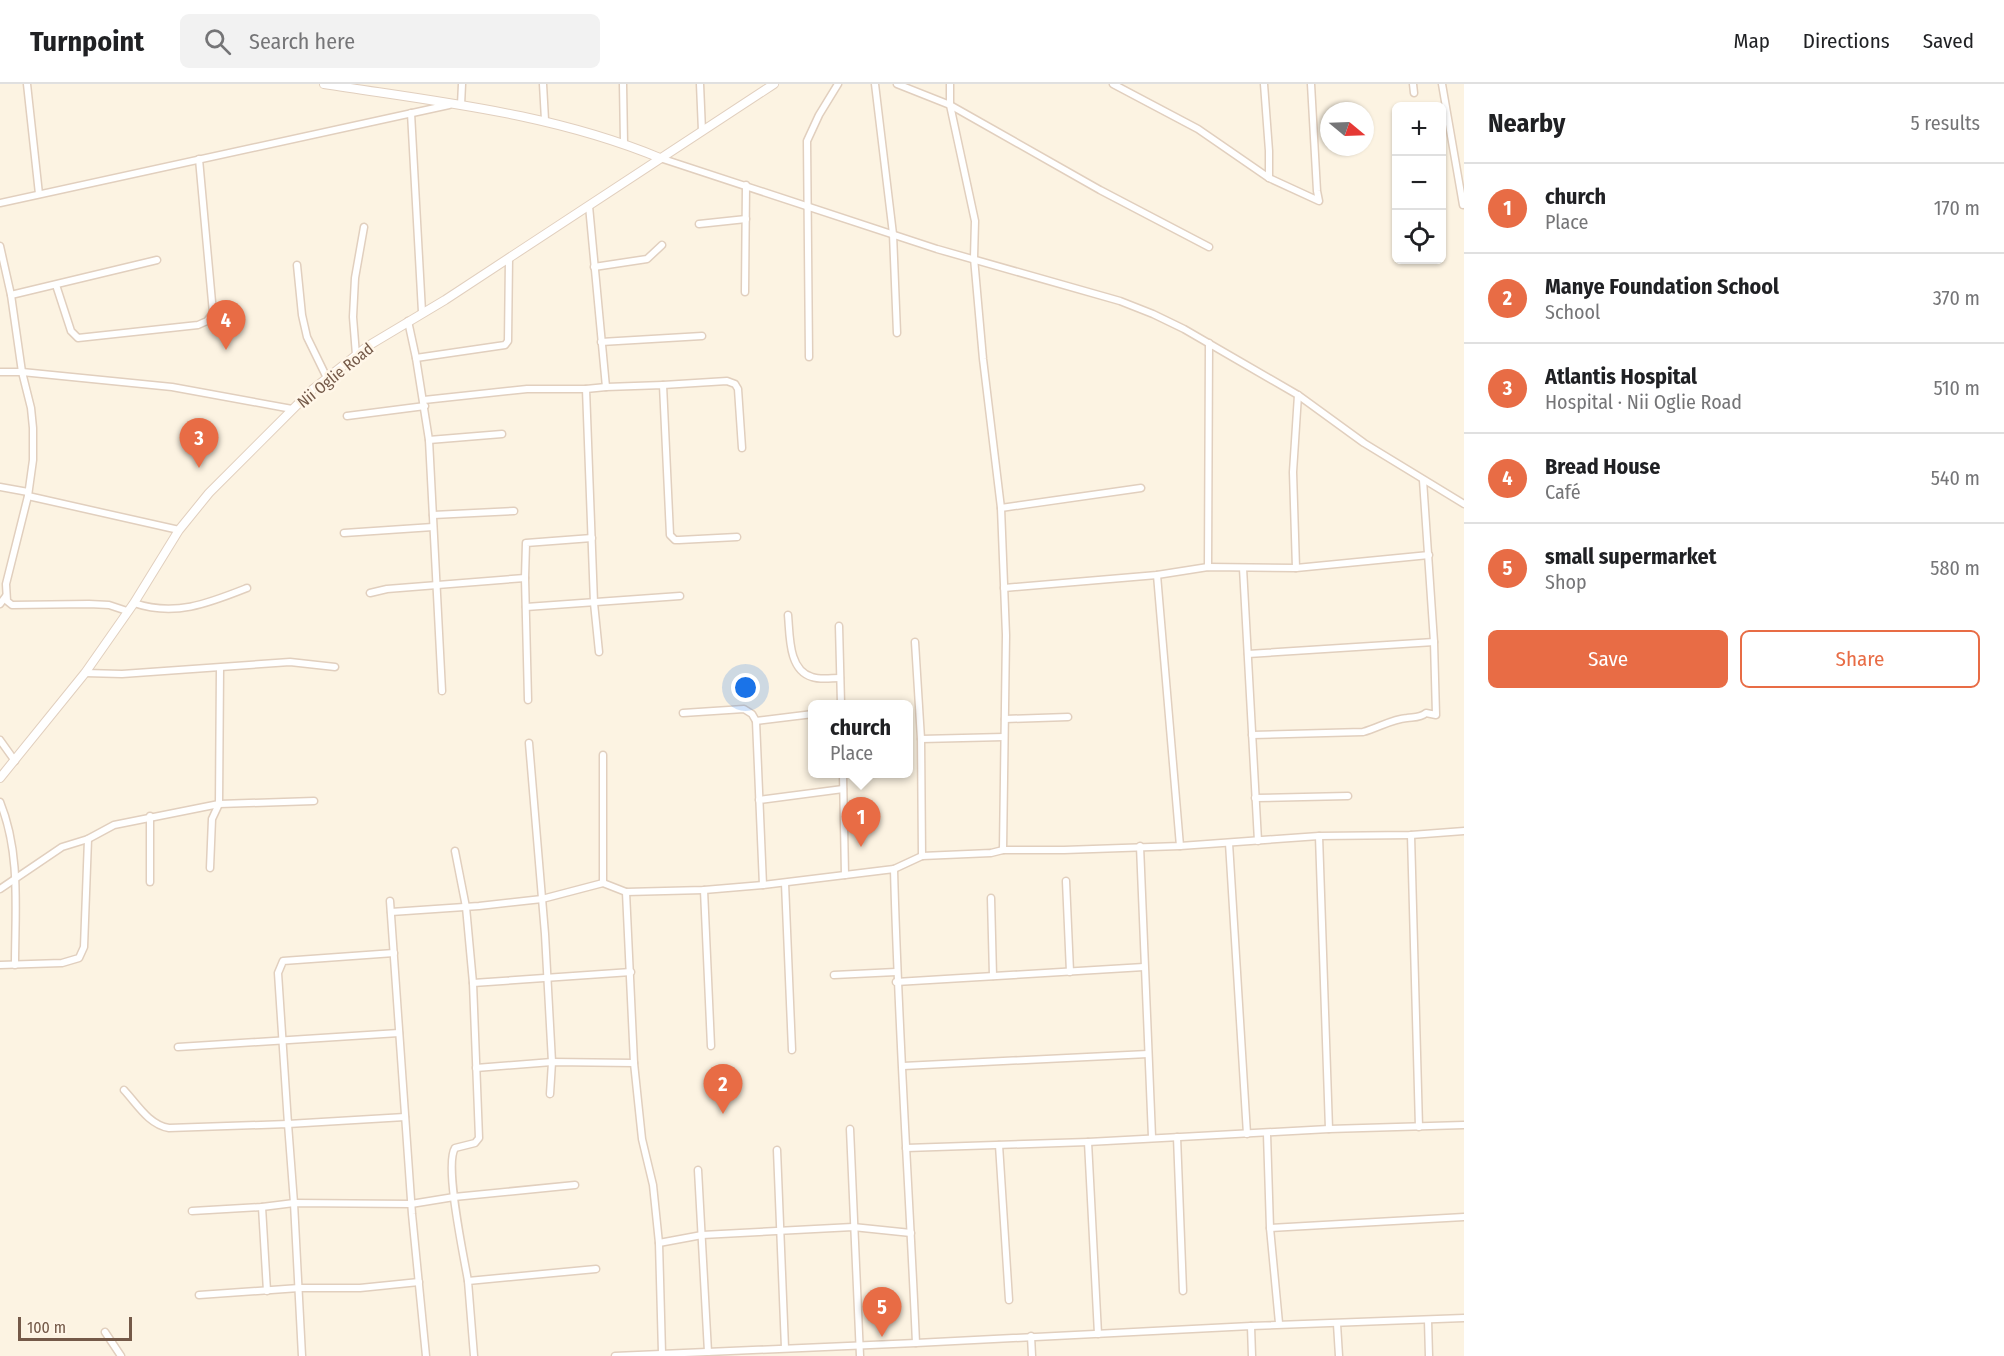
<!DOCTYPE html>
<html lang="en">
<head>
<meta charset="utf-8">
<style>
  body { margin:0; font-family:"Fira Sans Condensed",sans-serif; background:#f2f2f2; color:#202124 }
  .controls { position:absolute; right:18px; top:18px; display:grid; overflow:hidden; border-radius:9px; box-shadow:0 2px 4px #0004 }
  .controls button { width:54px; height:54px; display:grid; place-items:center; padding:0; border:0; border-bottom:2px solid #e0e0e0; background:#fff; color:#202124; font:30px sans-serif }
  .compass { position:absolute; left:1320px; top:18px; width:54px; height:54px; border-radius:50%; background:#fff; box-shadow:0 2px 4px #0004; rotate:109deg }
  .scale { position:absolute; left:18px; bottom:15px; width:114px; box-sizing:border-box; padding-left:6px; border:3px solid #745948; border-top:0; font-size:16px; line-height:21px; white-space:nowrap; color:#745948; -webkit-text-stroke:4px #fff6e8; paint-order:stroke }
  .you { position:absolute; left:746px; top:604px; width:21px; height:21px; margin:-15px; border:4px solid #fff; border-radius:50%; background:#1a73e8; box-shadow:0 0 0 9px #1a73e833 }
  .badge { display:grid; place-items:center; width:39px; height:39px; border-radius:50%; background:#e86c45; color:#fff; font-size:20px; font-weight:700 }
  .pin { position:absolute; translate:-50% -50px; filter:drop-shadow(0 2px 3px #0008) }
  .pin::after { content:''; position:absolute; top:32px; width:21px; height:18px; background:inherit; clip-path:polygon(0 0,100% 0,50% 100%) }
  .popup { position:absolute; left:808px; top:616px; width:105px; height:78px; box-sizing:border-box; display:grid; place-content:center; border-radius:9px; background:#fff; filter:drop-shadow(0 2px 4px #0005); font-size:20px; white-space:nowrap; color:#757577 }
  .popup b { font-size:22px; color:#202124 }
  .popup::after { content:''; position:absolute; left:50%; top:100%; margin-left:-12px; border:12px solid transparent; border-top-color:#fff }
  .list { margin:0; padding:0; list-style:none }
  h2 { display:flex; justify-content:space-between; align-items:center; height:78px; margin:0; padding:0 24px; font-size:26px }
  h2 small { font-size:20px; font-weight:400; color:#757577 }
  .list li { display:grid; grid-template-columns:39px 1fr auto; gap:18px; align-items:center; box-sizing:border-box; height:90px; padding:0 24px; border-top:2px solid #e0e0e0 }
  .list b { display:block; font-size:22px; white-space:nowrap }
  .list p { margin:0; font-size:20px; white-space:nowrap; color:#757577 }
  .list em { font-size:20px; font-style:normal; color:#757577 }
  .actions { display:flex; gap:12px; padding:18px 24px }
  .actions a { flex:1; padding:14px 0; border:2px solid #e86c45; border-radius:9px; text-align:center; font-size:21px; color:#e86c45 }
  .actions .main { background:#e86c45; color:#fff }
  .icon { flex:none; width:33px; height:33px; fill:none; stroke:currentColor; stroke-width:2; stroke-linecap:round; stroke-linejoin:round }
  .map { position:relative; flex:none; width:1464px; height:1272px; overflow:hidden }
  header { display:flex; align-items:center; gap:36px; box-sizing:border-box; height:84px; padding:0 30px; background:#fff; border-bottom:2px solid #e0e0e0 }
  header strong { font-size:28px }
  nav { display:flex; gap:33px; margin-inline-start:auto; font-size:21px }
  .search { width:420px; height:54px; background:#f2f2f2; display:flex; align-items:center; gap:15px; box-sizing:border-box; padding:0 21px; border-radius:9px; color:#757577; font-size:22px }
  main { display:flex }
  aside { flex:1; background:#fff }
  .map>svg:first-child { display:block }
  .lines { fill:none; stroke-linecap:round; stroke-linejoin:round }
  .minor-casing { stroke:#e1cfbe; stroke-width:9 }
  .tertiary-casing { stroke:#e1cfbe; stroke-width:10 }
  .minor { stroke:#fff; stroke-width:6 }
  .tertiary { stroke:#fff; stroke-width:8 }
  .labels { text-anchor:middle; stroke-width:5; stroke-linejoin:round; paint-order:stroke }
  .street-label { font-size:16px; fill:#745948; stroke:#fff6e8 }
</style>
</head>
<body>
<header>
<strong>Turnpoint</strong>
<div class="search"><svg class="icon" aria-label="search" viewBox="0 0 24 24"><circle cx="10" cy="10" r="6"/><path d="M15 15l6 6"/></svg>Search here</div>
<nav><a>Map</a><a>Directions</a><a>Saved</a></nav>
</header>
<main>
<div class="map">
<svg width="1464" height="1272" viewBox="0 0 1464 1272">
  <rect width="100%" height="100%" fill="#fcf3e2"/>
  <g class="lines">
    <!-- minor casing -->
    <g class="minor-casing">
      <g id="minor">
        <path d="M27 0 39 110"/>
        <path d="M543 0 545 36"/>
        <path d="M623 0 624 59"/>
        <path d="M700 0 702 47"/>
        <path d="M875 0 893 150 897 249"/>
        <path d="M897 0 950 21 1100 106 1209 163"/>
        <path d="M950 0V21L975 137 974 174 983 275 1001 424 1006 551 1003 766"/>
        <path d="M1113 0 1198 45 1269 94 1319 117 1317 107 1311 0"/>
        <path d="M1264 0 1269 67V94"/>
        <path d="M1413 0 1414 9"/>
        <path d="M1442 0 1463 121"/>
        <path d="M461 21 462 0"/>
        <path d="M411 29 422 228"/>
        <path d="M660 74 937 165 1120 217 1153 230 1184 245 1298 311 1364 359 1464 420"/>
        <path d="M0 119 449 21"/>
        <path d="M589 122 606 303 663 301 670 451 675 456H679L737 453"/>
        <path d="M699 140 746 135"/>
        <path d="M0 162 11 211 22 288 31 324 33 344V376L28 412 6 500 7 517 12 521 89 520 109 521 127 527"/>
        <path d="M297 181 302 231 307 253 327 294"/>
        <path d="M594 183 647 175 662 161"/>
        <path d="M56 201 71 247 78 254 198 241 207 237 213 229 199 75"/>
        <path d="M745 208 746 101"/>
        <path d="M11 211 157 176"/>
        <path d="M408 237 416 274 429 356 442 607"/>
        <path d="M601 258 702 252"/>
        <path d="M356 271 353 233 355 194 364 143"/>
        <path d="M809 273 807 57 819 31 838 0"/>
        <path d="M416 274 505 261 508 257 509 174"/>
        <path d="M0 288H22L172 303 292 325"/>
        <path d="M663 301 727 297 735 300 738 305 742 364"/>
        <path d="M424 316 527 305H586"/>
        <path d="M347 332 425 322"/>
        <path d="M429 356 502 350"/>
        <path d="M0 403 28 408"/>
        <path d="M28 412 179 446"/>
        <path d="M1001 424 1141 404"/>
        <path d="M433 431 514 427"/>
        <path d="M344 449 433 443"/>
        <path d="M1208 483 1209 259"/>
        <path d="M1243 484 1258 757"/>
        <path d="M1296 484 1293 388 1298 311"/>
        <path d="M1157 491 1180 762"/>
        <path d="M1004 504 1157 491 1208 483 1296 484 1429 471"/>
        <path d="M370 509 387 505 525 494"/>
        <path d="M134 519C175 533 209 519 247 504"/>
        <path d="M0 520 6 512"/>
        <path d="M526 523 680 512"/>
        <path d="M788 531C790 551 788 586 812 593 820 596 831 594 840 594"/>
        <path d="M839 542 841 620"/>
        <path d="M915 558 921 655 922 772"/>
        <path d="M599 568 594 519 586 305 606 303"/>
        <path d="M1248 570 1434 558"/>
        <path d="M85 589 122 590 290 578 335 583"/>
        <path d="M528 616 525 494 526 459 592 454"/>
        <path d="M683 629 744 625 752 630 756 637 763 801"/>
        <path d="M1005 635 1068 633"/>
        <path d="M756 637 813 630"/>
        <path d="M1252 651 1363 648C1378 644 1392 635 1407 634 1414 633 1420 634 1426 629L1436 631 1434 558 1423 396"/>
        <path d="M921 655 1004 653"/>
        <path d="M0 656 15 677"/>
        <path d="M529 659 545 850 552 978 550 1010"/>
        <path d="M603 671V799"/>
        <path d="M843 690 845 791"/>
        <path d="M1255 714 1348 712"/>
        <path d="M759 716 843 705"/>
        <path d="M0 718C21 769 15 827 15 881"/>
        <path d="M150 732V798"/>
        <path d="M1411 751 1419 1043"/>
        <path d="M1319 752 1329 1045"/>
        <path d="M1229 759 1247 1050"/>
        <path d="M1140 762 1152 1053"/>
        <path d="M455 767 466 823 473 899 479 1054 475 1059 455 1064C444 1081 464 1173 468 1197"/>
        <path d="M210 784 212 735 219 720 220 584"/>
        <path d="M894 785 922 772 991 769 1003 766H1064L1180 762 1319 752 1411 751 1464 747"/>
        <path d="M1066 797 1070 888"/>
        <path d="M785 799 792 966"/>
        <path d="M0 805 62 763 88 755 114 741 219 720 314 717"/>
        <path d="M704 806 711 962"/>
        <path d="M626 808 634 979 642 1055 653 1101 659 1159 662 1269"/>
        <path d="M991 814 993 892"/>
        <path d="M390 817 412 1130 426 1272"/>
        <path d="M391 828 479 822 542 815 603 799 626 808 704 806 763 801 894 785C898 943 909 1101 916 1259"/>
        <path d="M394 869 283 877 278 889 288 1040 405 1033"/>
        <path d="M0 881 62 879 79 874 84 863 88 755"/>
        <path d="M834 891 896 888"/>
        <path d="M896 898 1144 883"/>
        <path d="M473 899 631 888"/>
        <path d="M178 963 399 949"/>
        <path d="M903 982 1148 970"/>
        <path d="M476 984 552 978 634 979"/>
        <path d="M124 1006C137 1020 149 1041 169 1044L288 1040 294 1119 302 1272"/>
        <path d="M850 1045 860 1272"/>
        <path d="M1267 1050 1270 1144 1279 1239"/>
        <path d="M1177 1053 1183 1207"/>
        <path d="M1088 1058 1098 1250"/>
        <path d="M999 1061 1009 1216"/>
        <path d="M906 1064 1088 1058 1329 1045 1464 1041"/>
        <path d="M777 1066 785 1264"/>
        <path d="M698 1086 708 1268"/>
        <path d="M262 1123 267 1207"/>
        <path d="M192 1127 262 1123 294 1119 411 1120 454 1113 575 1101"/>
        <path d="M1270 1144 1464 1133"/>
        <path d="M659 1159 702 1151 853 1143 911 1149"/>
        <path d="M199 1211 299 1204H360L419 1198"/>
        <path d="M1428 1236 1429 1272"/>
        <path d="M1337 1240 1339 1272"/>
        <path d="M1251 1242 1464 1234"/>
        <path d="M105 1248 121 1272"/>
        <path d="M1031 1252 1032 1272"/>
        <path d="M474 1272 468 1197 596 1185"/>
        <path d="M615 1272 916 1259 1251 1242 1252 1272"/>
      </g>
    </g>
    <!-- tertiary casing -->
    <g class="tertiary-casing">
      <g id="tertiary">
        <path d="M324 0C439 18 551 29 660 74"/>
        <path d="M0 694 85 589 134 519 179 446 209 409 312 306 368 262 445 216 774 0"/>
      </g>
    </g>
    <!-- minor -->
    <use href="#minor" class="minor"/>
    <!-- tertiary -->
    <use href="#tertiary" class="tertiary"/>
  </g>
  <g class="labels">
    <!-- street labels -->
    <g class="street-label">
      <text transform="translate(335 291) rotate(-39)" y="6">Nii Oglie Road</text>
    </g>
  </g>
</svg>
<div class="controls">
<button>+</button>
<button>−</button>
<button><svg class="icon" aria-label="locate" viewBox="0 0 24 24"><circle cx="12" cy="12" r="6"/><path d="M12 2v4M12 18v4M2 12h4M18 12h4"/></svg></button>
</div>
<svg class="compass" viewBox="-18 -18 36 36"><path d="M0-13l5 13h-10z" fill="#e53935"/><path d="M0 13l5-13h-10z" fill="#757577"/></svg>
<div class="scale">100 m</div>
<div class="you"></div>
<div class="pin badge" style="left:861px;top:763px">1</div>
<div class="popup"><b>church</b>Place</div>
<div class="pin badge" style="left:723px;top:1030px">2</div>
<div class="pin badge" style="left:199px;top:384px">3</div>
<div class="pin badge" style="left:226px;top:266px">4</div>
<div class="pin badge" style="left:882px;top:1253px">5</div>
</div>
<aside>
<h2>Nearby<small>5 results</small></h2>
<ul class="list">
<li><span class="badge">1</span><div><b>church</b><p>Place</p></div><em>170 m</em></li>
<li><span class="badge">2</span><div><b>Manye Foundation School</b><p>School</p></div><em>370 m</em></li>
<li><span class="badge">3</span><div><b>Atlantis Hospital</b><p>Hospital · Nii Oglie Road</p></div><em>510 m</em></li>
<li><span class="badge">4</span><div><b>Bread House</b><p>Café</p></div><em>540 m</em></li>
<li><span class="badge">5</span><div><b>small supermarket</b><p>Shop</p></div><em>580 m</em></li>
</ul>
<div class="actions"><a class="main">Save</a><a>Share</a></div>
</aside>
</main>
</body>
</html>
